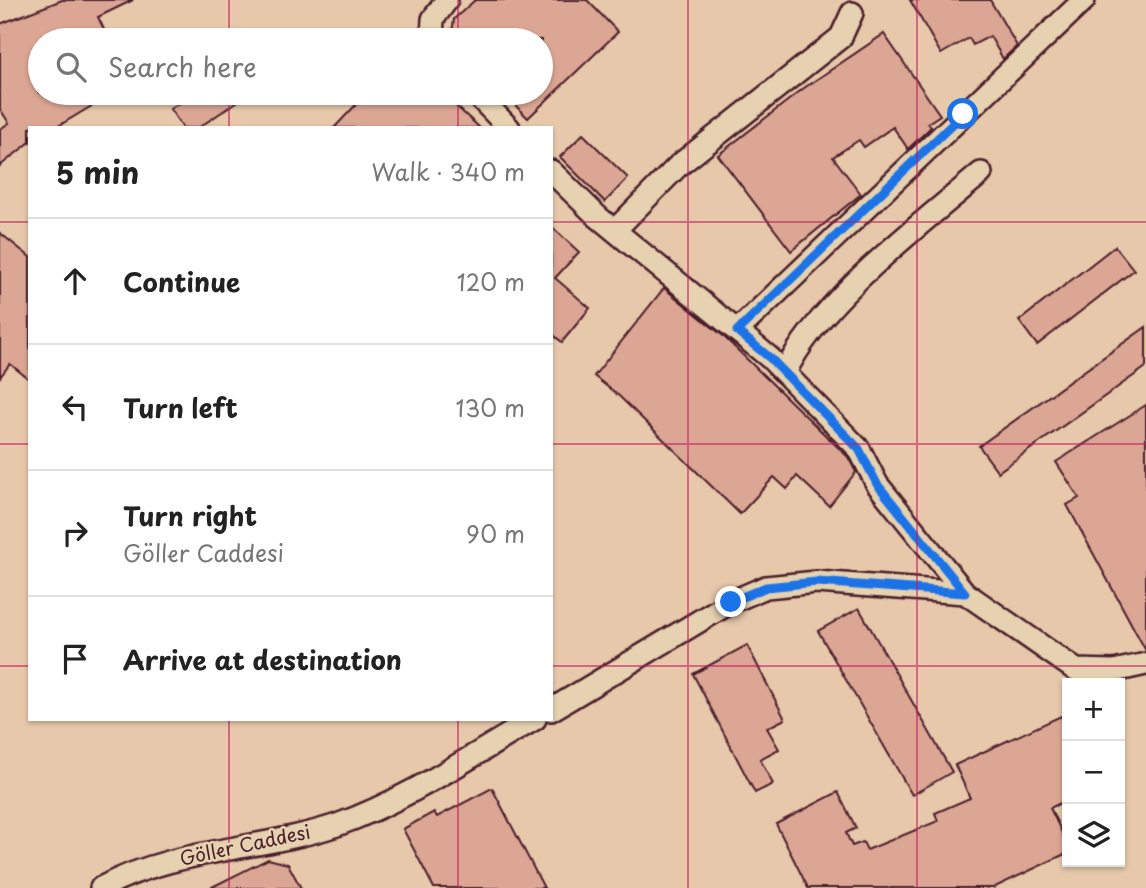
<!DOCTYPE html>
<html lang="en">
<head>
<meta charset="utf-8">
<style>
  body { margin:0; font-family:"Playpen Sans",sans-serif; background:#f6f6f6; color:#222 }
  .controls { position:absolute; right:21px; bottom:21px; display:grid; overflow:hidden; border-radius:0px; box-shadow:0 2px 5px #0004 }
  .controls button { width:63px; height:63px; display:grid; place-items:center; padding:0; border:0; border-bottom:2px solid #e0e0e0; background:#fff; color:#222; font:35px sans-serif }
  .stop { position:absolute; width:21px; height:21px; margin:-16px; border:5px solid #1a73e8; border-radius:50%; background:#fff }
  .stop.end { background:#1a73e8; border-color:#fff; box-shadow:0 2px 7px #0008 }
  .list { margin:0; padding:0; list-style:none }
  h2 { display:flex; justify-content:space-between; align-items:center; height:91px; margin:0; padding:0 28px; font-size:30px }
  h2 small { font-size:23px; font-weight:400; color:#767676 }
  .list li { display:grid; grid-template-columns:46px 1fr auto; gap:21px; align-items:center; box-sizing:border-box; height:126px; padding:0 28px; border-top:2px solid #e0e0e0 }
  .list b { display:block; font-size:26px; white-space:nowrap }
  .list p { margin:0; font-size:23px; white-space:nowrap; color:#767676 }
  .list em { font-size:23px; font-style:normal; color:#767676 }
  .icon { flex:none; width:38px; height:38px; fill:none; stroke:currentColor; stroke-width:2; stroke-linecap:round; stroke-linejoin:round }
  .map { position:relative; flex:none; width:1146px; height:888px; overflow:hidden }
  .search { position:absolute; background:#fff; box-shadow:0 2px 5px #0004; left:28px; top:28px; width:525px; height:77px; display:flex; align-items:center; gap:18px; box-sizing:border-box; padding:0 24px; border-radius:38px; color:#767676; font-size:26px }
  .panel { position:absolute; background:#fff; box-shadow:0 2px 5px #0004; left:28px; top:126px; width:525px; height:595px; border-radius:0px }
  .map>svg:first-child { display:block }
  .building { fill:#dca695; stroke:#4a1f2b; stroke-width:2 }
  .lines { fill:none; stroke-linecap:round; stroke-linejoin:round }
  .minor-casing { stroke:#4a1f2b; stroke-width:26 }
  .minor { stroke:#e6d2b0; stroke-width:21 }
  .route { stroke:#1a73e8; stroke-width:9 }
  .grid { fill:none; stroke:#c2185b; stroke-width:2; stroke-opacity:0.55 }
  .labels { text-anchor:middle; stroke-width:5; stroke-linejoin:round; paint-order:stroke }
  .street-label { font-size:19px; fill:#4a1f2b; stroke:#e6d2b0 }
</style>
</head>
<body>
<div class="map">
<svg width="1146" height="888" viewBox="0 0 1146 888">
  <rect width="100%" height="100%" fill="#e7c8ab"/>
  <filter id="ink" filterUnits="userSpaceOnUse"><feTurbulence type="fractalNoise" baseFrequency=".0143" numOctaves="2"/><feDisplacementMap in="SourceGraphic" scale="14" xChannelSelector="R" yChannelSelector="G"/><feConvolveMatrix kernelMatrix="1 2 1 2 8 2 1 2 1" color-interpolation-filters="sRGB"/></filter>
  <g filter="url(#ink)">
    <!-- building -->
    <g class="building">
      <path d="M62 0H133L98 17 109 40H40V93H88L95 104 55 128H30V142L0 166V129L9 123 0 109V24Z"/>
      <path d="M475 0H587L618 32 528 118 503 93H541V40H451L454 19Z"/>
      <path d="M910 0H990L1017 46 1003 59 990 36 973 45 969 38 941 54Z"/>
      <path d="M884 34 940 115 928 123 931 127 908 149 893 127 864 147 859 140 833 157 861 194 791 251 718 155 804 88Z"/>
      <path d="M195 93H250L198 128H183L170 109Z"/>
      <path d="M367 93H442L480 128H334Z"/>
      <path d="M583 134 628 178 605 202 560 157Z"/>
      <path d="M551 226 579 252 555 278 590 308 562 342 551 333Z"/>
      <path d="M0 233 30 257V380L10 364 0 377Z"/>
      <path d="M1115 246 1134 270 1037 345 1019 321Z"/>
      <path d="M664 288 722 335 848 457 856 472 829 506 797 476 787 489 774 477 740 514 619 396 594 376Z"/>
      <path d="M1146 327V367L998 472 979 446Z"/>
      <path d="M1146 405V651L1067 505 1079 498 1056 462Z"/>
      <path d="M859 608 952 772 912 795 818 631Z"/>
      <path d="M747 645 785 719 767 728 779 749 760 759 773 784 755 793 693 674Z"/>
      <path d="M1061 716 1067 730V800L1050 808 1067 843V853L993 888H808L776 824 838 792 856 828 846 833 852 846 863 842 867 850 938 821 935 813 970 798 955 765Z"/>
      <path d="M492 788 544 888H434L403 829 434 812 437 817Z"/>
      <path d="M268 859 288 864 301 888H210Z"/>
    </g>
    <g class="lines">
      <!-- minor casing -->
      <g class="minor-casing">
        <g id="minor">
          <path d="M432 40 433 19 447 0"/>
          <path d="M475 93 509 128"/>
          <path d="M551 171 598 217 770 358 859 449 877 484 965 593"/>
          <path d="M615 230 678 166 841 37 852 13"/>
          <path d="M737 331 1084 0"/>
          <path d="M785 373C818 302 920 225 981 173"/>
          <path d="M551 710 731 602 766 587 817 582 965 593 1076 670 1114 671 1146 664"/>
          <path d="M101 888C174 848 259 851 337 825 407 800 471 756 535 719"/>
        </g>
      </g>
      <!-- minor -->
      <use href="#minor" class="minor"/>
    </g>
  </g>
  <g class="lines" filter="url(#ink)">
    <!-- route -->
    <path class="route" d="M731 602 766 587 817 582 965 593 877 484 859 449 770 358 737 331 963 114"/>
  </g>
  <!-- grid -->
  <path class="grid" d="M229 0V40M458 0V40M688 0V888M917 0V888M229 93V128M458 93V128M0 222H30M551 222H1146M0 444H30M551 444H1146M0 666H30M551 666H1146M229 719V888M458 719V888"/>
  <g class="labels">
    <!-- street labels -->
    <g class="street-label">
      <text transform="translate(245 845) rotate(-12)" y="7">Göller Caddesi</text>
    </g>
  </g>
</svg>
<div class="controls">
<button>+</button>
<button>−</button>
<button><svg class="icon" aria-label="layers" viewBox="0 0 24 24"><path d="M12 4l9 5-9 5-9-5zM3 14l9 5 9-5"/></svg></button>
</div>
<div class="stop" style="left:963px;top:114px"></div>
<div class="stop end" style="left:731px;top:602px"></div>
<div class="search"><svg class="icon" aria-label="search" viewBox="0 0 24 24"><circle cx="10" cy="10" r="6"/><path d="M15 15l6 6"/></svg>Search here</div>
<section class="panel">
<h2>5 min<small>Walk · 340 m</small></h2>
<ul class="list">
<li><svg class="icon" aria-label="ahead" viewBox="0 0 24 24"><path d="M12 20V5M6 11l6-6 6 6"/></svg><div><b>Continue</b></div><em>120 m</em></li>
<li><svg class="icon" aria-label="left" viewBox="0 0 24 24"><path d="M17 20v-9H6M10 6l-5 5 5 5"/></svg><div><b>Turn left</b></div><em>130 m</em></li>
<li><svg class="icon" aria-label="right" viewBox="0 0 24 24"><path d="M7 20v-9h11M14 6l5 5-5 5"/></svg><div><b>Turn right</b><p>Göller Caddesi</p></div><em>90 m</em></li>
<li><svg class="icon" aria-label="arrive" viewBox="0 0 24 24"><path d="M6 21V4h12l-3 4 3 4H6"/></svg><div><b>Arrive at destination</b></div></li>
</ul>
</section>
</div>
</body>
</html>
